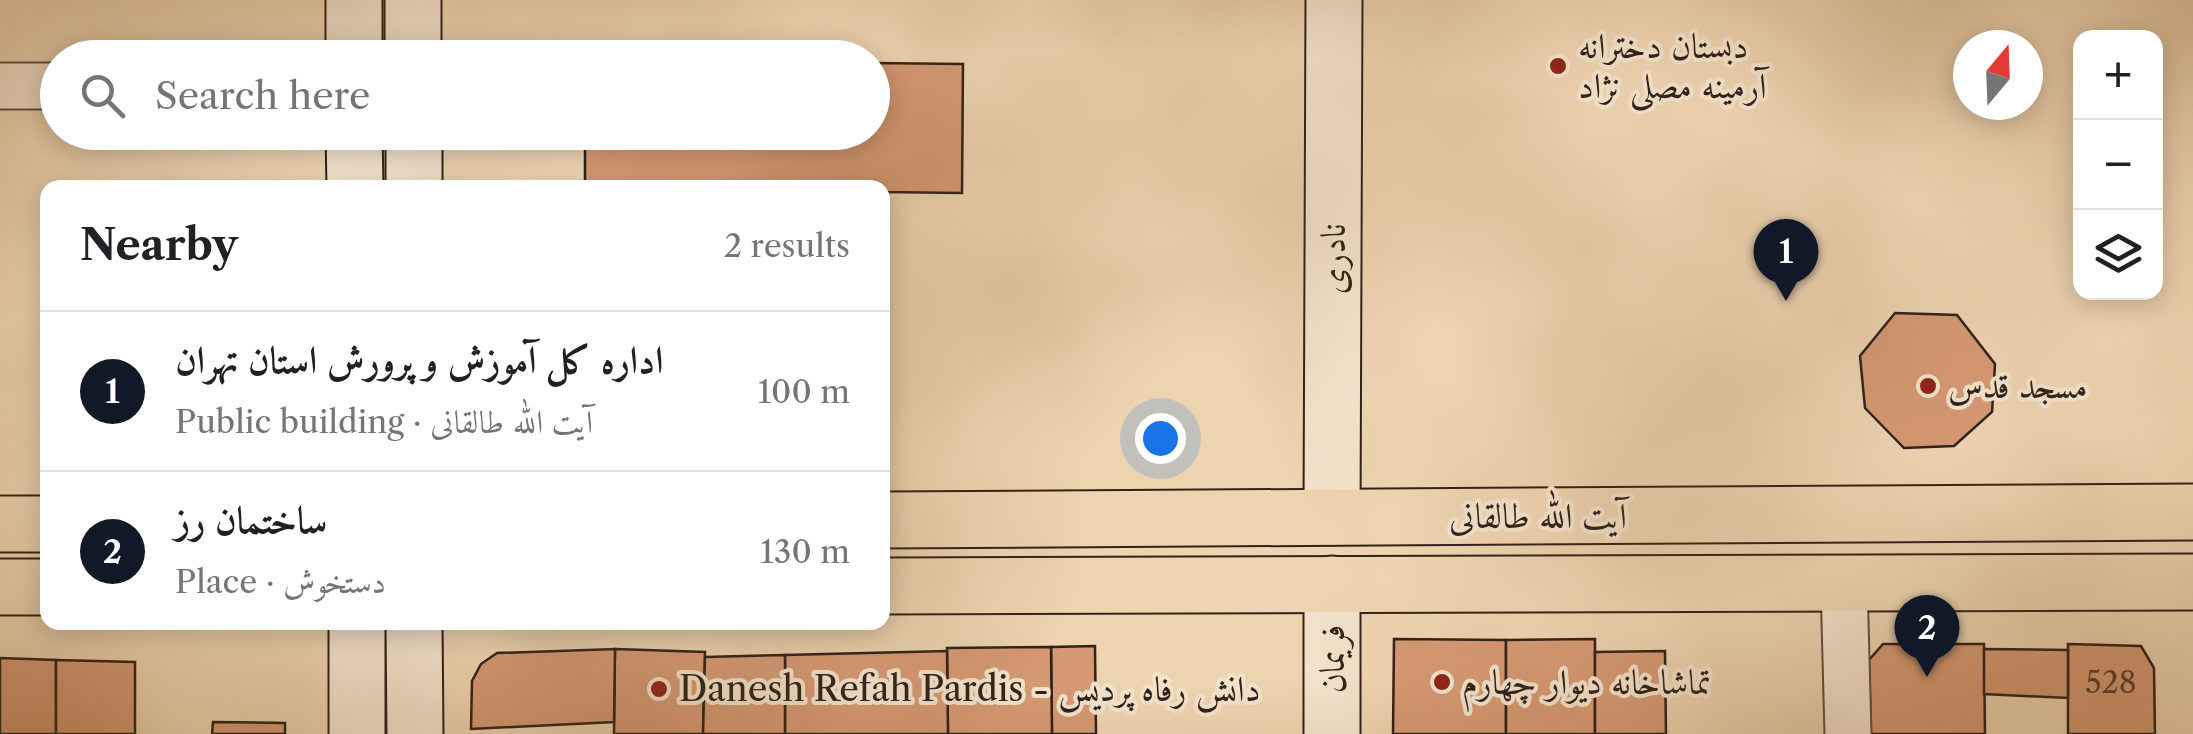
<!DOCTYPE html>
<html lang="en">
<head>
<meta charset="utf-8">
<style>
  body { margin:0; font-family:"Libre Caslon Text",Amiri,serif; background:#f2f2f2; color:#202124 }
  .controls { position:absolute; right:30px; top:30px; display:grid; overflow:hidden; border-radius:20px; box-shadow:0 5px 25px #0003 }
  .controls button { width:90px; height:90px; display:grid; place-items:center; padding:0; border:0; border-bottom:2px solid #e0e0e0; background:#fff; color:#202124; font:50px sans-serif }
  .compass { position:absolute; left:1953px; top:30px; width:90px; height:90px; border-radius:50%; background:#fff; box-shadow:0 5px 25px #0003; rotate:19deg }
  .you { position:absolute; left:1160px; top:438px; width:35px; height:35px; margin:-25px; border:8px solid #fff; border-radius:50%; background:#1a73e8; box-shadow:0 0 0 15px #1a73e833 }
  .badge { display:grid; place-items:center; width:65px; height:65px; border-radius:50%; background:#111827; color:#fff; font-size:32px; font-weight:700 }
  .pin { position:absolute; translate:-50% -82px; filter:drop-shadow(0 2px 5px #0008) }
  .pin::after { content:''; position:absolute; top:52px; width:35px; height:30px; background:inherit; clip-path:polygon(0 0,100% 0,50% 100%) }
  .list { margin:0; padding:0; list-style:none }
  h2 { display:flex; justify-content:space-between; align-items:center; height:130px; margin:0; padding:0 40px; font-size:42px }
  h2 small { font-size:32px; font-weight:400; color:#757577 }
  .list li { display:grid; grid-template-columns:65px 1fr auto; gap:30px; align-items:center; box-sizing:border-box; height:160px; padding:0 40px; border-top:2px solid #e0e0e0 }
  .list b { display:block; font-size:38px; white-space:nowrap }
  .list p { margin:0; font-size:32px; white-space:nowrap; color:#757577 }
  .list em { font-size:32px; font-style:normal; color:#757577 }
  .icon { flex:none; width:55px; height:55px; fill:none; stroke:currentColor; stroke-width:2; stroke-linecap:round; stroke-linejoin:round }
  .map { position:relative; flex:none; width:2193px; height:734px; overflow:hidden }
  .search { position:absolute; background:#fff; box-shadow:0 5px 25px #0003; left:40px; top:40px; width:850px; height:110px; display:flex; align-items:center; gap:25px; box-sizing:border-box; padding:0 35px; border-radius:55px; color:#757577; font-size:38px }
  .panel { position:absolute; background:#fff; box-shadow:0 5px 25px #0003; left:40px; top:180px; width:850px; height:450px; border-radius:20px }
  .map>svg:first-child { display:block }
  .building { fill:#d59973; stroke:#2f2219; stroke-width:2.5 }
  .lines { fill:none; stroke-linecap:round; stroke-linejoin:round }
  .street-casing { stroke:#5e4e3f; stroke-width:49 }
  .secondary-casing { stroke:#2f2219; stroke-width:59 }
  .primary-casing { stroke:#2f2219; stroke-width:59 }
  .street { stroke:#f3e3cc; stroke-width:45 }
  .secondary { stroke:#f3e3cc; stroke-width:55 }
  .primary { stroke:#edd4b1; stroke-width:55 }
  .poi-dot { fill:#8f2418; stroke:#f3e3cc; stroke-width:4 }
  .labels { text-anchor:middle; stroke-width:8; stroke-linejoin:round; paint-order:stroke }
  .number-label { font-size:30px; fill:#584030 }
  .poi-label { font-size:35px; fill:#2f2219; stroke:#f3e3cc; text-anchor:start }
  .street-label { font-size:35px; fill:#2f2219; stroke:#f3e3cc }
</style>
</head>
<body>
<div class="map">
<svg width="2193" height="734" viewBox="0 0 2193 734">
  <rect width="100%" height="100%" fill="#edd4b1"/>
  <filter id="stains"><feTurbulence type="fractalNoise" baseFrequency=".002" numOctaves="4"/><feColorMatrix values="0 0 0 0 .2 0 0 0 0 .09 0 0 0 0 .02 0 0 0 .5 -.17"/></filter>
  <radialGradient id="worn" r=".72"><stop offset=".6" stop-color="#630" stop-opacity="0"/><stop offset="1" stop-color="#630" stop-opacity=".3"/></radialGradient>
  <!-- building -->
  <g class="building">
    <path d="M872 63 963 64 962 193 882 192V188H585V132H872Z"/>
    <path d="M1895 313 1957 315 1995 364 1992 412 1954 446 1904 448 1865 408 1860 356Z"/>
    <path d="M1394 639 1506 640V734H1393Z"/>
    <path d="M1595 639V734H1506V640Z"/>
    <path d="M1883 644H1984L1985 734H1871L1869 660Z"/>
    <path d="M2068 644 2141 646 2154 668 2155 734H2068Z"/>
    <path d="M1095 646 1096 734H1052L1051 647Z"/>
    <path d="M1051 647 1052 734H948L947 648Z"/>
    <path d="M615 649 705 652 703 734H614Z"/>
    <path d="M615 649 614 722 471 729 472 681 481 664 497 653Z"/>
    <path d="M1984 649 2068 650V698L1984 694Z"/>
    <path d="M947 651 948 734H785V655Z"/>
    <path d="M1665 651 1666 734H1595V652Z"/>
    <path d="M785 655V734H703L705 657Z"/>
    <path d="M0 658 56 660V734H0Z"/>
    <path d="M56 660 135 662V734H56Z"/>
    <path d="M213 722 285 723V734H212Z"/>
  </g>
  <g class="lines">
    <!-- street casing -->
    <g class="street-casing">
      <g id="street">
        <path d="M0 86H58"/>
        <path d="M1844 583 1848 734"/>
      </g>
    </g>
    <!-- secondary casing -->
    <g class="secondary-casing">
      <g id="secondary">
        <path d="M354 0V58"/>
        <path d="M413 0V58"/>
        <path d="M354 132 355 188"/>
        <path d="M414 132V188"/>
        <path d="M1332 517 1334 0"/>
        <path d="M357 622V734"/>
        <path d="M414 622 415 734"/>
        <path d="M1332 734V584"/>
      </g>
    </g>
    <!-- primary casing -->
    <g class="primary-casing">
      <g id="primary">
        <path d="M882 520 2193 512"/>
        <path d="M0 524H48"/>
        <path d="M882 586 2193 582"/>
        <path d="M0 587H48"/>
      </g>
    </g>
    <!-- street -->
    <use href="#street" class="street"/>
    <!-- secondary -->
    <use href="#secondary" class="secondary"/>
    <!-- primary -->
    <use href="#primary" class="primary"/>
  </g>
  <!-- markers -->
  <g class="poi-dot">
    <circle cx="1558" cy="66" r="10"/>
    <circle cx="1928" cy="386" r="10"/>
    <circle cx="1442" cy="682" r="10"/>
    <circle cx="659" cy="689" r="10"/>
  </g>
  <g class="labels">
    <!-- number labels -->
    <g class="number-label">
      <text x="2111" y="693">528</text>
    </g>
    <!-- poi labels -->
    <g class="poi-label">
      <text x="1578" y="58">دبستان دخترانه<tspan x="1578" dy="40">آرمینه مصلی نژاد</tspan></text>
      <text x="1948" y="398">مسجد قدس</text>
      <text x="1462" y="694">تماشاخانه دیوار چهارم</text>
      <text x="679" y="701">Danesh Refah Pardis - دانش رفاه پردیس</text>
    </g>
    <!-- street labels -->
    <g class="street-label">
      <text transform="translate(1333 259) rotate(-90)" y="12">نادری</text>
      <text x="1538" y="528">آیت الله طالقانی</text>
      <text transform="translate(1332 659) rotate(-90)" y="12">فریمان</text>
    </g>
  </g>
  <rect width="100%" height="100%" filter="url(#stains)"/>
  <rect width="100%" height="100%" fill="url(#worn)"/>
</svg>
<div class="controls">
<button>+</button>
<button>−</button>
<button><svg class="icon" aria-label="layers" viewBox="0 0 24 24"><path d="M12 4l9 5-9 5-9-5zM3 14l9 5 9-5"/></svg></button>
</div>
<svg class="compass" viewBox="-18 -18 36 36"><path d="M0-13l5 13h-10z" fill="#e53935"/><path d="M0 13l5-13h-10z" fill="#757577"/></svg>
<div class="you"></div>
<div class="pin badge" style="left:1786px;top:301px">1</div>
<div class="pin badge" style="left:1927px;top:677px">2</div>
<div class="search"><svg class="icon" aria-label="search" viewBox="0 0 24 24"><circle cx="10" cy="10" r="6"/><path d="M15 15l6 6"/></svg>Search here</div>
<section class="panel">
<h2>Nearby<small>2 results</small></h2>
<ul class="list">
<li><span class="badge">1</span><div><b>اداره کل آموزش و پرورش استان تهران</b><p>Public building · آیت الله طالقانی</p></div><em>100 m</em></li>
<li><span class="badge">2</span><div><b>ساختمان رز</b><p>Place · دستخوش</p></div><em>130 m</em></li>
</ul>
</section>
</div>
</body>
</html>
